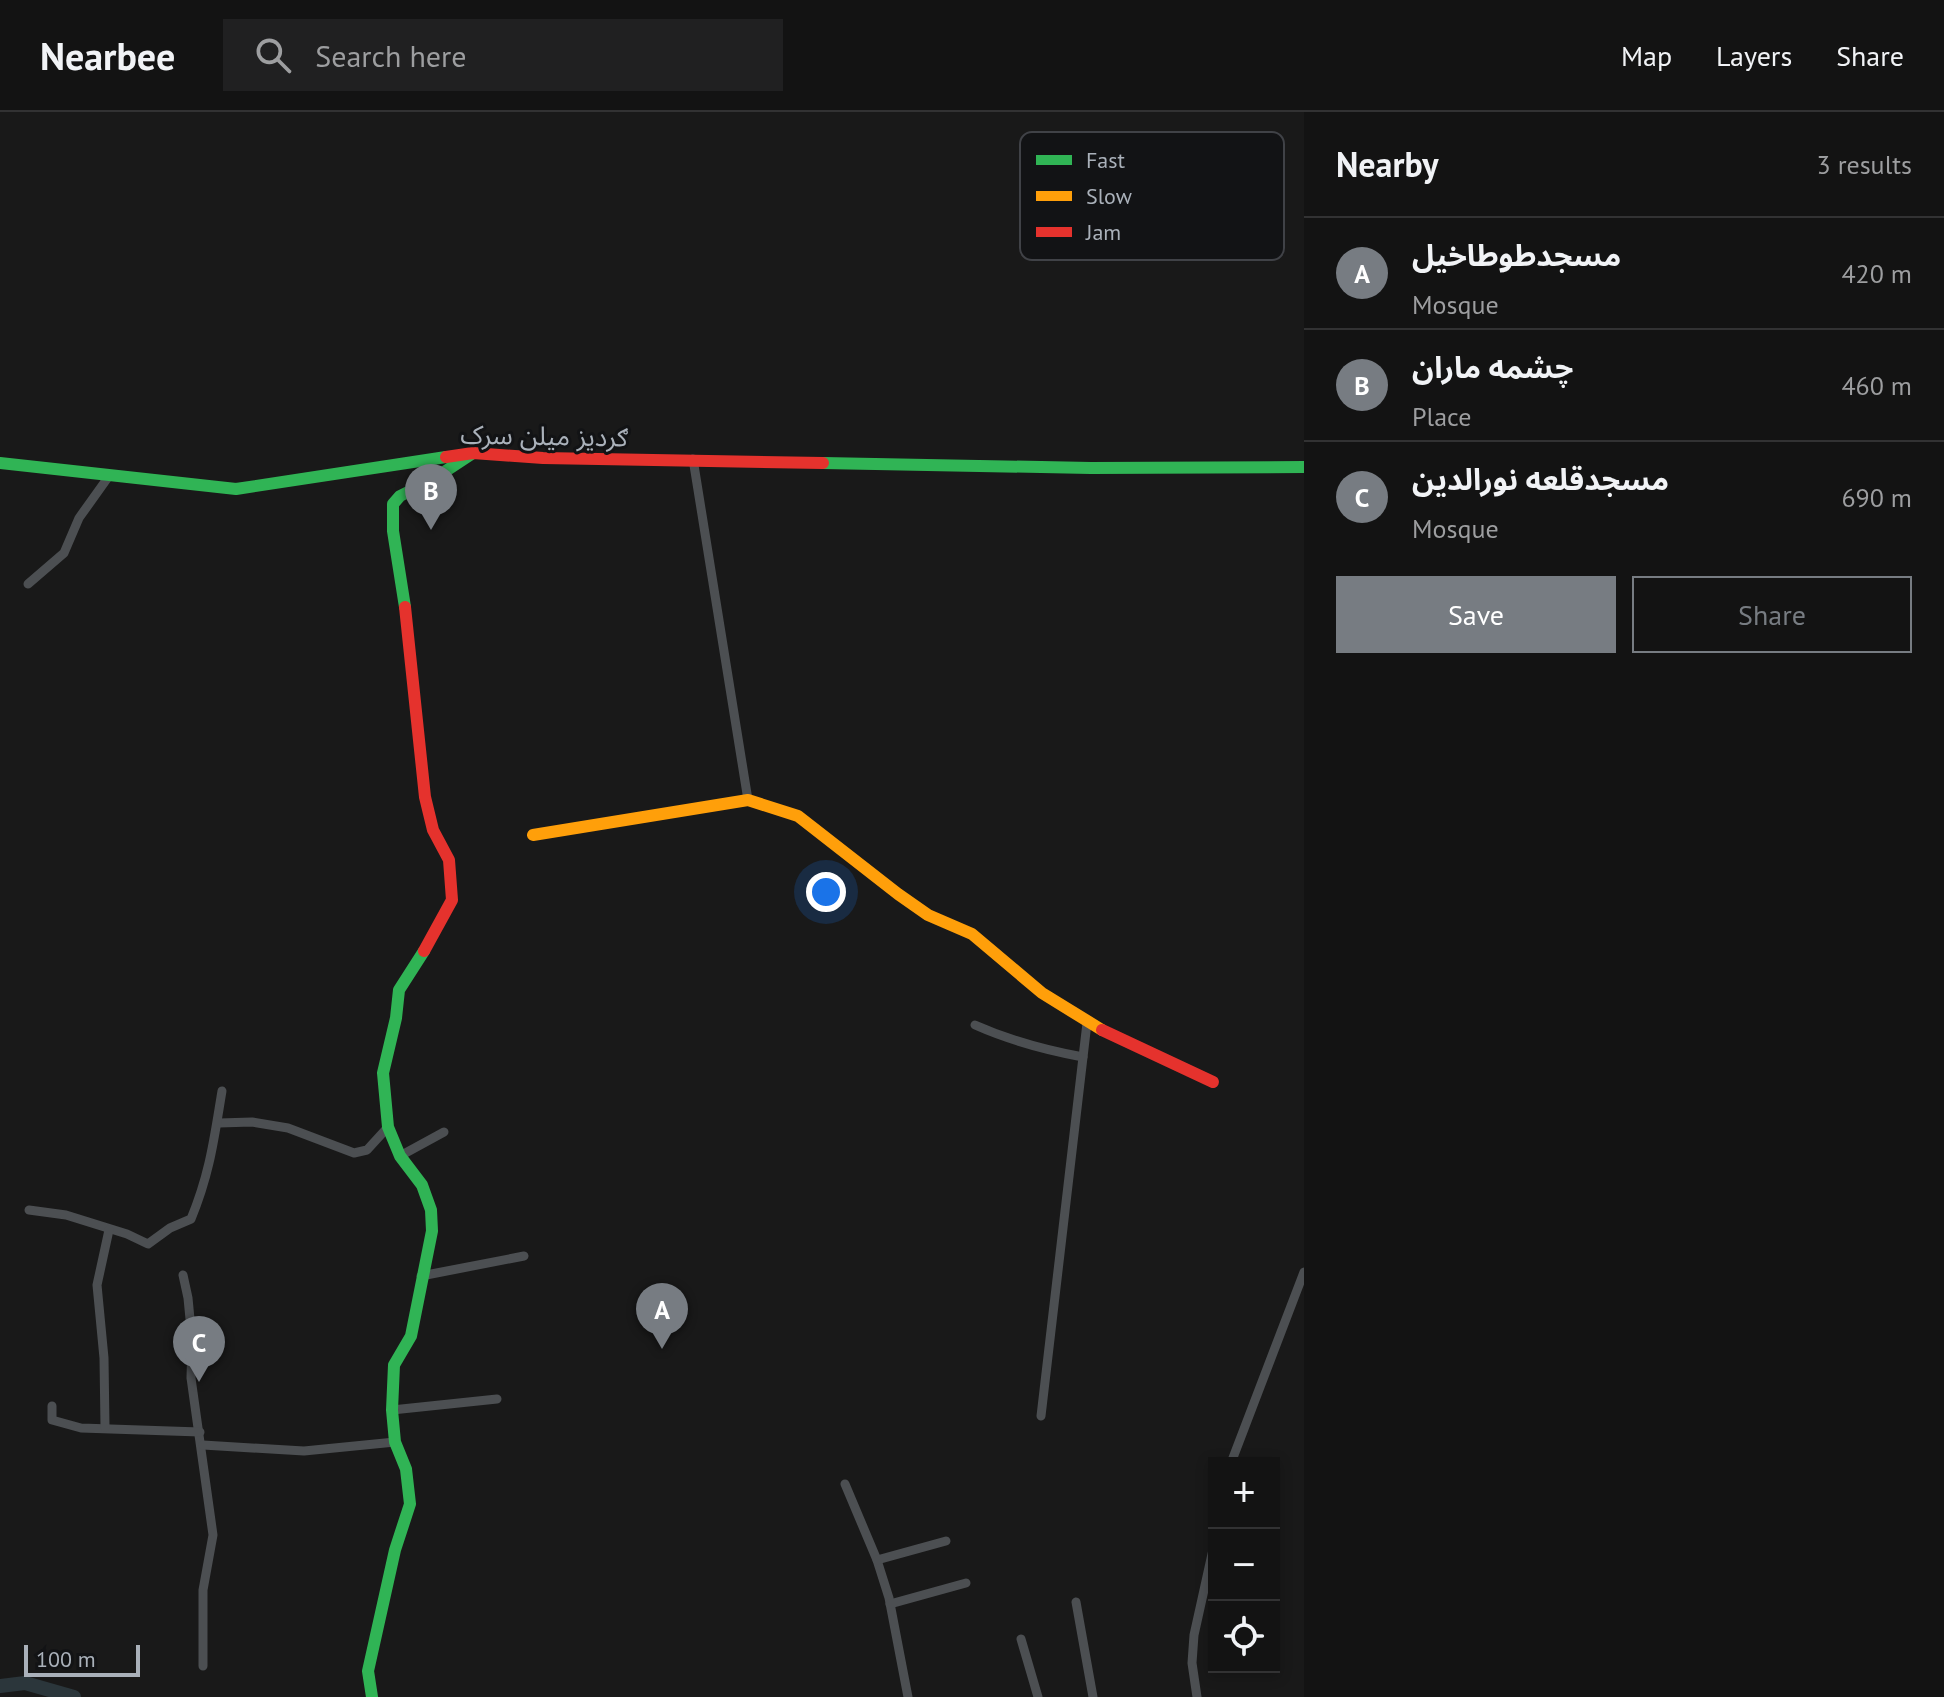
<!DOCTYPE html>
<html lang="en">
<head>
<meta charset="utf-8">
<style>
  body { margin:0; font-family:"PT Sans","Noto Sans Arabic",sans-serif; background:#202021; color:#f1f3f6 }
  .controls { position:absolute; right:24px; bottom:24px; display:grid; overflow:hidden; border-radius:0px; box-shadow:0 4px 12px #0003 }
  .controls button { width:72px; height:72px; display:grid; place-items:center; padding:0; border:0; border-bottom:2px solid #323233; background:#131313; color:#f1f3f6; font:40px sans-serif }
  .scale { position:absolute; left:24px; bottom:20px; width:116px; box-sizing:border-box; padding-left:8px; border:4px solid #aab1ba; border-top:0; font-size:22px; line-height:28px; white-space:nowrap; color:#aab1ba; -webkit-text-stroke:6px #121315; paint-order:stroke }
  .you { position:absolute; left:826px; top:780px; width:28px; height:28px; margin:-20px; border:6px solid #fff; border-radius:50%; background:#1a73e8; box-shadow:0 0 0 12px #1a73e833 }
  .badge { display:grid; place-items:center; width:52px; height:52px; border-radius:50%; background:#777c82; color:#fff; font-size:26px; font-weight:700 }
  .pin { position:absolute; translate:-50% -66px; filter:drop-shadow(0 2px 4px #0008) }
  .pin::after { content:''; position:absolute; top:42px; width:28px; height:24px; background:inherit; clip-path:polygon(0 0,100% 0,50% 100%) }
  .list { margin:0; padding:0; list-style:none }
  h2 { display:flex; justify-content:space-between; align-items:center; height:104px; margin:0; padding:0 32px; font-size:34px }
  h2 small { font-size:26px; font-weight:400; color:#9d9ea0 }
  .list li { display:grid; grid-template-columns:52px 1fr auto; gap:24px; align-items:center; box-sizing:border-box; height:112px; padding:0 32px; border-top:2px solid #323233 }
  .list b { display:block; font-size:30px; white-space:nowrap }
  .list p { margin:0; font-size:26px; white-space:nowrap; color:#9d9ea0 }
  .list em { font-size:26px; font-style:normal; color:#9d9ea0 }
  .actions { display:flex; gap:16px; padding:24px 32px }
  .actions a { flex:1; padding:18px 0; border:2px solid #777c82; border-radius:0px; text-align:center; font-size:28px; color:#777c82 }
  .actions .main { background:#777c82; color:#fff }
  .icon { flex:none; width:44px; height:44px; fill:none; stroke:currentColor; stroke-width:2; stroke-linecap:round; stroke-linejoin:round }
  .map { position:relative; flex:none; width:1304px; height:1585px; overflow:hidden }
  header { display:flex; align-items:center; gap:48px; box-sizing:border-box; height:112px; padding:0 40px; background:#131313; border-bottom:2px solid #323233 }
  header strong { font-size:38px }
  nav { display:flex; gap:44px; margin-inline-start:auto; font-size:28px }
  .search { width:560px; height:72px; background:#202021; display:flex; align-items:center; gap:20px; box-sizing:border-box; padding:0 28px; border-radius:0px; color:#9d9ea0; font-size:30px }
  main { display:flex }
  aside { flex:1; background:#131313 }
  .map>svg:first-child { display:block }
  .lines { fill:none; stroke-linecap:round; stroke-linejoin:round }
  .river { stroke:#2b363b; stroke-width:14 }
  .street { stroke:#4c4f52; stroke-width:9 }
  .fast { stroke:#30b455; stroke-width:12 }
  .slow { stroke:#ff9f0a; stroke-width:12 }
  .jam { stroke:#e5322d; stroke-width:12 }
  .labels { text-anchor:middle; stroke-width:6; stroke-linejoin:round; paint-order:stroke }
  .street-label { font-size:26px; fill:#aab1ba; stroke:#121315 }
  .key { fill:#121315; stroke:#404247; stroke-width:2 }
  .key-label { font-size:22px; fill:#aab1ba }
</style>
</head>
<body>
<header>
<strong>Nearbee</strong>
<div class="search"><svg class="icon" aria-label="search" viewBox="0 0 24 24"><circle cx="10" cy="10" r="6"/><path d="M15 15l6 6"/></svg>Search here</div>
<nav><a>Map</a><a>Layers</a><a>Share</a></nav>
</header>
<main>
<div class="map">
<svg width="1304" height="1585" viewBox="0 0 1304 1585">
  <rect width="100%" height="100%" fill="#191919"/>
  <g class="lines">
    <!-- river -->
    <path class="river" d="M0 1574 25 1571 74 1585"/>
    <!-- street -->
    <g class="street">
      <path d="M693 347 748 688"/>
      <path d="M28 472 64 441 79 406 109 364"/>
      <path d="M975 913C1011 929 1045 938 1083 945"/>
      <path d="M219 1011 252 1010 288 1016 354 1041 367 1038 388 1015"/>
      <path d="M400 1044 444 1020"/>
      <path d="M29 1098 66 1103 127 1122 148 1132 170 1116 191 1107C210 1061 214 1027 222 979"/>
      <path d="M183 1163 188 1186 192 1228 191 1266 213 1423 203 1478V1554"/>
      <path d="M421 1164 524 1144"/>
      <path d="M52 1294V1308L81 1316 200 1320"/>
      <path d="M392 1298 497 1287"/>
      <path d="M1041 1304 1087 911"/>
      <path d="M105 1315 104 1246 97 1173 109 1118"/>
      <path d="M203 1333 304 1339 395 1330"/>
      <path d="M1231 1351 1304 1160"/>
      <path d="M845 1372 877 1448 889 1486 908 1585"/>
      <path d="M877 1448 946 1429"/>
      <path d="M1076 1490 1093 1585"/>
      <path d="M890 1492 966 1471"/>
      <path d="M1021 1527 1038 1585"/>
      <path d="M1197 1585 1192 1551 1194 1523 1214 1433"/>
    </g>
    <!-- fast -->
    <g class="fast">
      <path d="M0 351 236 377 446 345"/>
      <path d="M823 351 1091 356 1304 355"/>
      <path d="M405 495 393 419V392L400 384 432 368 473 341"/>
      <path d="M372 1585 368 1559 395 1438 410 1392 406 1357 395 1330 392 1298 394 1253 411 1224 432 1119 431 1098 422 1073 400 1044 388 1015 383 961 396 906 399 878 424 839"/>
    </g>
    <!-- slow -->
    <path class="slow" d="M533 723 748 688 798 704 898 782 928 803 972 822 1042 881 1102 918"/>
    <!-- jam -->
    <g class="jam">
      <path d="M446 345 473 341 543 346 823 351"/>
      <path d="M405 495 425 685 433 718 449 748 452 788 424 839"/>
      <path d="M1102 918 1213 970"/>
    </g>
  </g>
  <g class="labels">
    <!-- street labels -->
    <g class="street-label">
      <text transform="translate(544 324) rotate(1)" y="9">ګردیز میلن سرک</text>
    </g>
  </g>
  <!-- legend -->
  <rect x="1020" y="20" width="264" height="128" rx="12" class="key"/>
  <rect x="1036" y="43" width="36" height="10" fill="#30b455"/>
  <rect x="1036" y="79" width="36" height="10" fill="#ff9f0a"/>
  <rect x="1036" y="115" width="36" height="10" fill="#e5322d"/>
  <g class="key-label">
    <text x="1086" y="56">Fast</text>
    <text x="1086" y="92">Slow</text>
    <text x="1086" y="128">Jam</text>
  </g>
</svg>
<div class="controls">
<button>+</button>
<button>−</button>
<button><svg class="icon" aria-label="locate" viewBox="0 0 24 24"><circle cx="12" cy="12" r="6"/><path d="M12 2v4M12 18v4M2 12h4M18 12h4"/></svg></button>
</div>
<div class="scale">100 m</div>
<div class="you"></div>
<div class="pin badge" style="left:662px;top:1237px">A</div>
<div class="pin badge" style="left:431px;top:418px">B</div>
<div class="pin badge" style="left:199px;top:1270px">C</div>
</div>
<aside>
<h2>Nearby<small>3 results</small></h2>
<ul class="list">
<li><span class="badge">A</span><div><b>مسجدطوطاخیل</b><p>Mosque</p></div><em>420 m</em></li>
<li><span class="badge">B</span><div><b>چشمه ماران</b><p>Place</p></div><em>460 m</em></li>
<li><span class="badge">C</span><div><b>مسجدقلعه نورالدین</b><p>Mosque</p></div><em>690 m</em></li>
</ul>
<div class="actions"><a class="main">Save</a><a>Share</a></div>
</aside>
</main>
</body>
</html>
